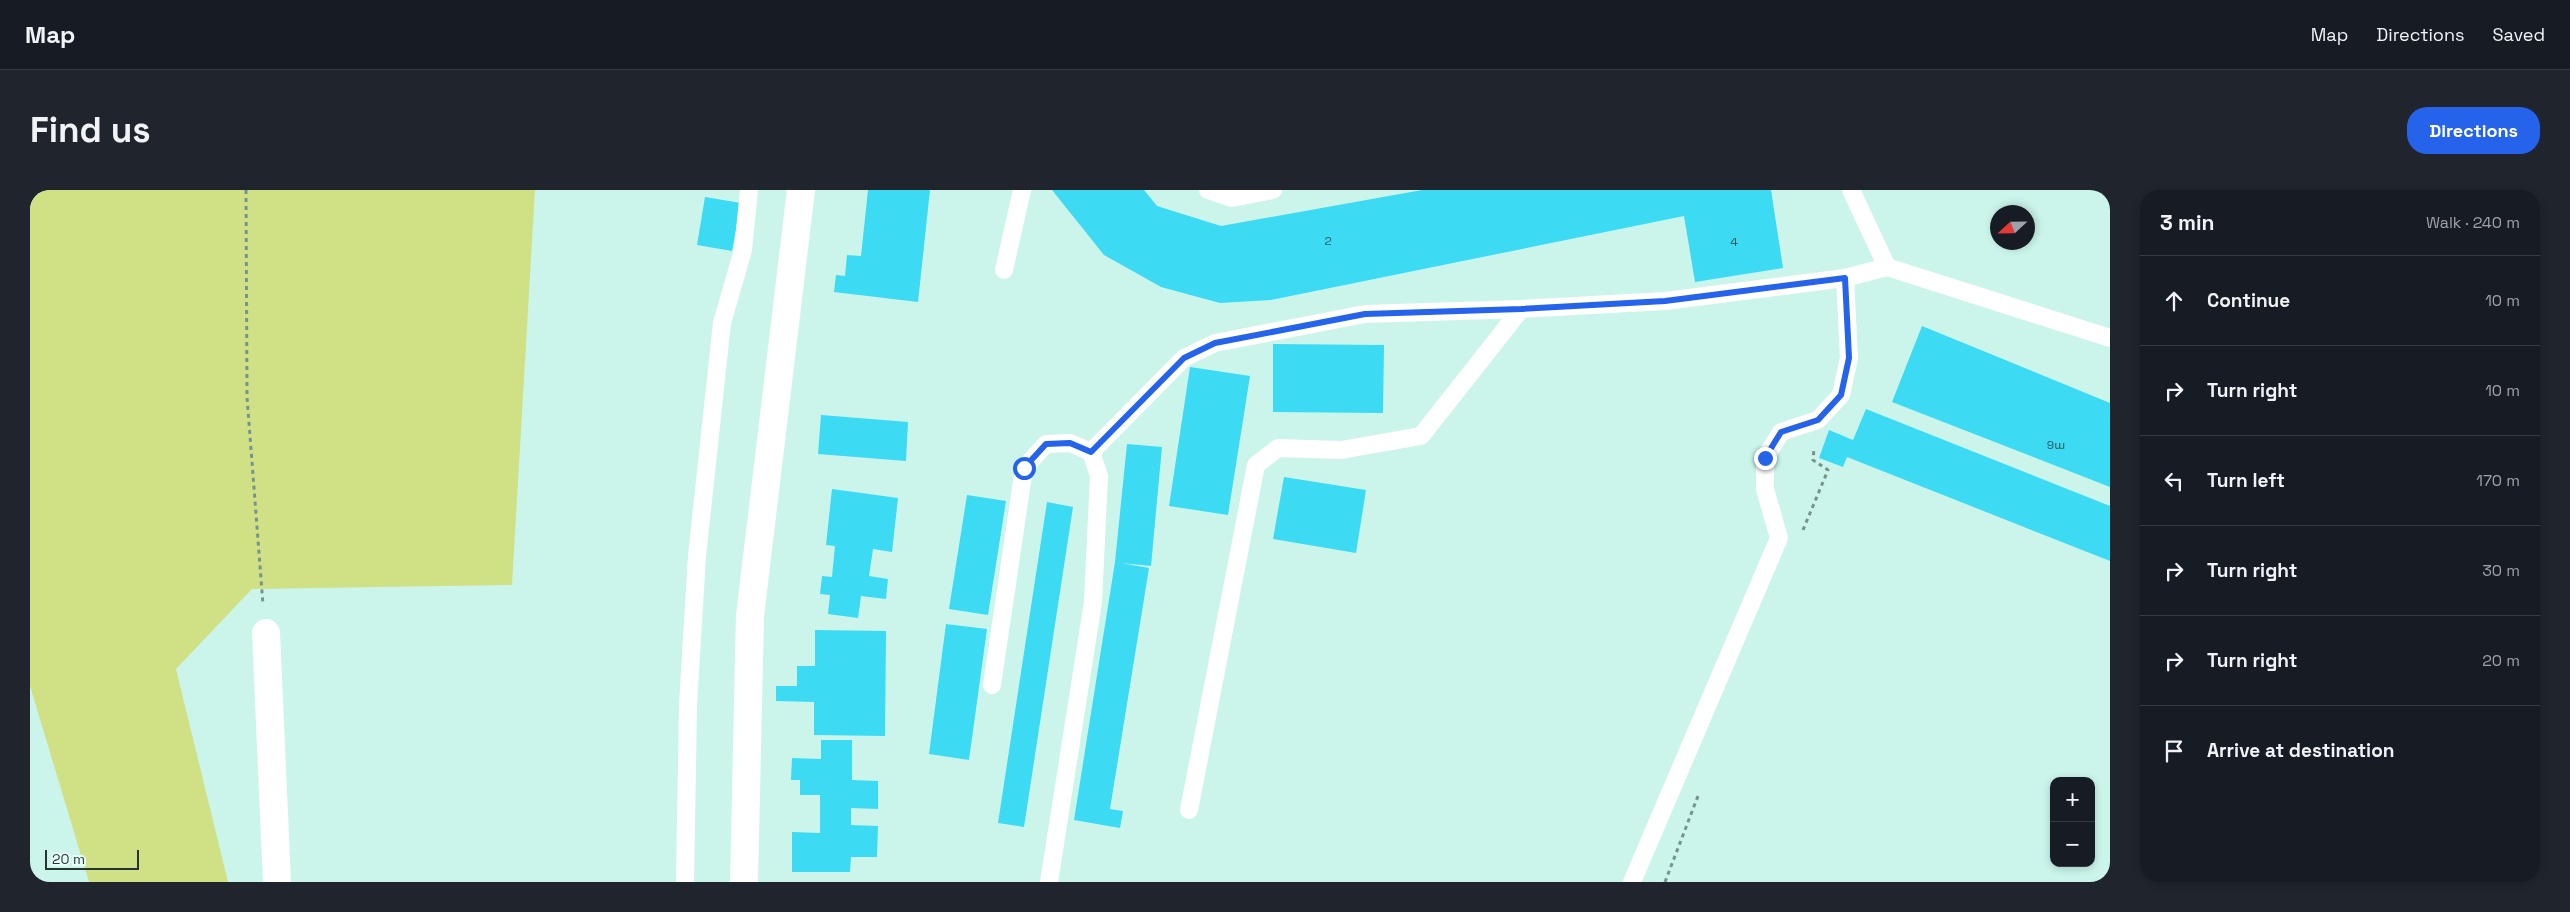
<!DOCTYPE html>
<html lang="en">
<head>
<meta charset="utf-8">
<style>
  body { margin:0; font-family:"Space Grotesk","Noto Sans Armenian",sans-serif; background:#20242c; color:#f1f3f6 }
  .controls { position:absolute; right:15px; bottom:15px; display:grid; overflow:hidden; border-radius:10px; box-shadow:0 2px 8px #0003 }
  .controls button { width:45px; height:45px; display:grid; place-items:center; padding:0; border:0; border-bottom:1px solid #363941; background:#171b24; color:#f1f3f6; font:25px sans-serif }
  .compass { position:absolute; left:1960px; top:15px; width:45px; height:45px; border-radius:50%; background:#171b24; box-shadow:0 2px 8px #0003; rotate:248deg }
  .scale { position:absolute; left:15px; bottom:12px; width:94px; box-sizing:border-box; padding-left:5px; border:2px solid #253632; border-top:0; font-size:14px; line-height:18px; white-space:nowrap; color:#253632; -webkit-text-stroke:4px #e5fef8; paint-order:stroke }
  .stop { position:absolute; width:15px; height:15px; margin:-11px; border:4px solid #2563eb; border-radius:50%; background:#fff }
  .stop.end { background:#2563eb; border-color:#fff; box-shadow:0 1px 5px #0008 }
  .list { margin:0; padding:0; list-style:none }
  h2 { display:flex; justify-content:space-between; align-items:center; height:65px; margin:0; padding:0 20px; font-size:21px }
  h2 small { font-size:16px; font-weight:400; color:#9ea1a6 }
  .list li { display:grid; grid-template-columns:32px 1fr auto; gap:15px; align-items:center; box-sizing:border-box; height:90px; padding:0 20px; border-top:1px solid #363941 }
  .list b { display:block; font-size:19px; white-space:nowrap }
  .list em { font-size:16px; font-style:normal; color:#9ea1a6 }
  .icon { flex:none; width:28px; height:28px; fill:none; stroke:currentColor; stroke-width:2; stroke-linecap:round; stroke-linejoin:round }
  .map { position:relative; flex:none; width:2080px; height:692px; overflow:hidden; border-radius:20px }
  header { display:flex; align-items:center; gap:30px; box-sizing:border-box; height:70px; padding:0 25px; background:#171b24; border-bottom:1px solid #363941 }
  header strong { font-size:24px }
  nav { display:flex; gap:28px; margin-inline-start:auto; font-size:18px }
  .intro { display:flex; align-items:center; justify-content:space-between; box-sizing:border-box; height:120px; padding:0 30px }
  h1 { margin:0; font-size:35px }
  .button { padding:12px 22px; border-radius:20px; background:#2563eb; color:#fff; font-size:18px; font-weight:700 }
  main { display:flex; gap:30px; padding:0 30px }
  aside { flex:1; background:#171b24; border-radius:20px; box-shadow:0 2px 8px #0003 }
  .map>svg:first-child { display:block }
  .green { fill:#d0e085 }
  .building { fill:#3cdaf3 }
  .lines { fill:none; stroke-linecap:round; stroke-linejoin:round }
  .path { stroke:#76948d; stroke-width:3; stroke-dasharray:4 4; stroke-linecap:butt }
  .service { stroke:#fff; stroke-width:18 }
  .minor { stroke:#fff; stroke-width:28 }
  .route { stroke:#2563eb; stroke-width:6 }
  .labels { text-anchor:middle; stroke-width:4; stroke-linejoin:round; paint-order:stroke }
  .number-label { font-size:12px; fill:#2b5f62 }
</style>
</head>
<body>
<header>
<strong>Map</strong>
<nav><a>Map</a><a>Directions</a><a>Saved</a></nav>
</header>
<div class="intro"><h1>Find us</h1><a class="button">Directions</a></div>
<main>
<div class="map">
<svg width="2080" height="692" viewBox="0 0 2080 692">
  <rect width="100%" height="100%" fill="#cbf5eb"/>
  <!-- green -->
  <path class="green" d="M0 0H505L482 395 222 399 146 479 198 692H59L0 496Z"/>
  <!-- building -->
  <g class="building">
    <path d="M838 0H900L888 112 804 102 806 85 815 86 817 65 831 66Z"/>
    <path d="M1022 0H1114L1127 16 1191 36 1392 0H1741L1753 78 1665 92 1654 26 1241 110 1190 113 1131 97 1074 65Z"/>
    <path d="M675 7 711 13 702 61 667 55Z"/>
    <path d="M1892 136 2080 213V297L1862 212Z"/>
    <path d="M1243 154 1354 155 1353 223 1243 222Z"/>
    <path d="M1160 177 1220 186 1198 325 1139 316Z"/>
    <path d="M1836 219 2080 316V371L1817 267 1813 277 1789 268 1799 240 1823 250Z"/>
    <path d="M791 225 878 232 876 271 788 264Z"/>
    <path d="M1097 254 1132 257 1121 376 1091 373 1119 378 1080 619 1093 621 1090 638 1044 630 1085 372Z"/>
    <path d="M1254 287 1336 300 1326 363 1243 349Z"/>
    <path d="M802 299 868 308 862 362 843 359 839 386 858 389 856 409 831 406 828 428 798 424 800 405 790 404 792 386 802 387 805 356 796 355Z"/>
    <path d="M937 305 976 311 958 425 919 419Z"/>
    <path d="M1017 312 1043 317 994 637 968 633Z"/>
    <path d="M916 434 957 439 939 570 899 564Z"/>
    <path d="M785 440 856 441 855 546 784 545V512L746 511V496H767V476H785Z"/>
    <path d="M791 550H822V590L848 591V619L821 618V635L848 636 847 667H821L820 682H762V642L790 643V605H770V590H761L762 568 791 569Z"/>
  </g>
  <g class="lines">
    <!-- path -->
    <g class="path">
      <path d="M216 0 217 207 233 415"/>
      <path d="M1773 340 1798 280 1783 270 1784 258"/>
      <path d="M1635 692 1668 606"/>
    </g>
    <!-- service -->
    <g class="service">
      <path d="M1178 0 1202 8 1243 0"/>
      <path d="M1821 0 1857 77 2080 148"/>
      <path d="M974 80 992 0"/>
      <path d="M962 495 994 278 1016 254 1040 253 1061 262 1154 168 1185 153 1335 124 1491 119 1635 111 1815 88"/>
      <path d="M1159 620 1226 275 1248 258 1311 260 1391 246 1491 119"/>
      <path d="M655 692 658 515 667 366 692 133 713 60 719 0"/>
      <path d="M1019 692 1063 412 1069 286 1061 262"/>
      <path d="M1602 692 1749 348 1735 299V268L1751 242 1788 230 1811 205 1819 168 1815 88 1857 77"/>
    </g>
    <!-- minor -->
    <g class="minor">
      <path d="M236 443 247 692"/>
      <path d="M714 692 720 426 771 0"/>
    </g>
  </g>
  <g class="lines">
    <!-- route -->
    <path class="route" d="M994 278 1016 254 1040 253 1061 262 1154 168 1185 153 1335 124 1491 119 1635 111 1815 88 1819 168 1811 205 1788 230 1751 242 1735 268"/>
  </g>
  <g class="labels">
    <!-- number labels -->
    <g class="number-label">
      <text x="1298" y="55">2</text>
      <text x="1704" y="56">4</text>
      <text x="2026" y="259">9ա</text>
    </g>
  </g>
</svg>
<div class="controls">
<button>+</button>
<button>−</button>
</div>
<svg class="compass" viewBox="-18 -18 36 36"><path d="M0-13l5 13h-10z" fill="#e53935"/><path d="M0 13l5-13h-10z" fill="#9ea1a6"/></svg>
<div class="scale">20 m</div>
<div class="stop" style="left:994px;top:278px"></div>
<div class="stop end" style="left:1735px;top:268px"></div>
</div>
<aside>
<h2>3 min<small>Walk · 240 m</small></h2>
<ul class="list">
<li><svg class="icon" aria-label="ahead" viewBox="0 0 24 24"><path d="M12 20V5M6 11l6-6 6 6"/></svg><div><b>Continue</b></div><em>10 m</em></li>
<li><svg class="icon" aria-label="right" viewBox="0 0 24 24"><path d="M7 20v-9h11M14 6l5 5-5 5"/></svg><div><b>Turn right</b></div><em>10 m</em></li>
<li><svg class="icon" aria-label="left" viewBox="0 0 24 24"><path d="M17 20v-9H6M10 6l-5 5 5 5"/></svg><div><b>Turn left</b></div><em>170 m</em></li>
<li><svg class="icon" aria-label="right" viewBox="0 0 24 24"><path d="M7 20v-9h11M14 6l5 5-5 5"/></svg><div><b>Turn right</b></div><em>30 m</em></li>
<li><svg class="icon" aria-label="right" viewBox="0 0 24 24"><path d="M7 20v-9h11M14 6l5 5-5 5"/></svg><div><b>Turn right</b></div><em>20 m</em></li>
<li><svg class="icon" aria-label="arrive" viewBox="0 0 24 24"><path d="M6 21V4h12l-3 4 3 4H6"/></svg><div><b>Arrive at destination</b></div></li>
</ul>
</aside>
</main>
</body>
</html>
